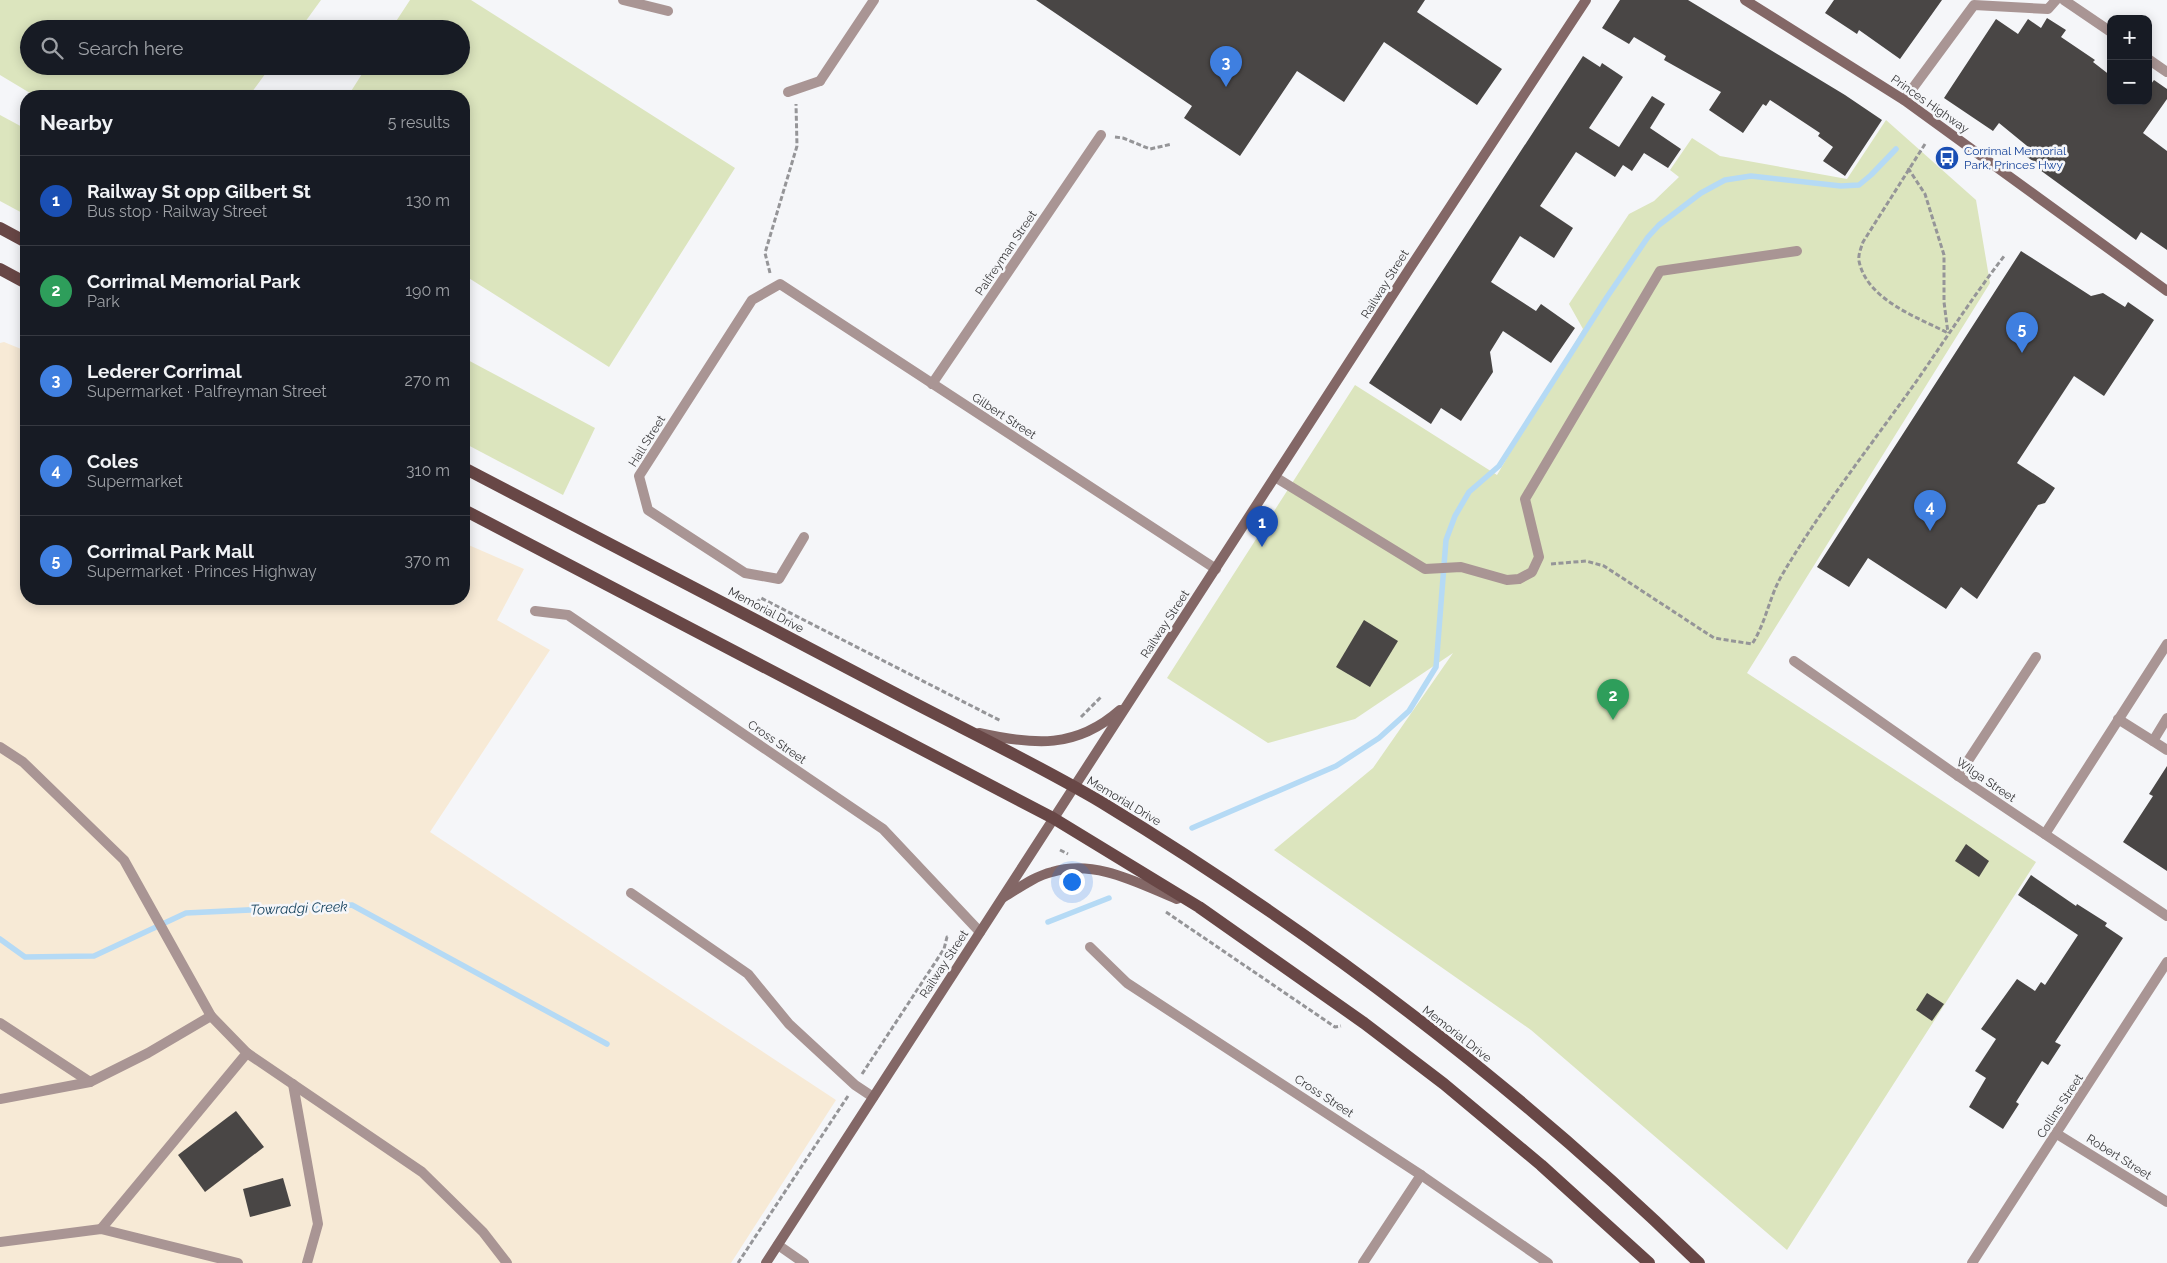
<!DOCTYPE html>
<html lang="en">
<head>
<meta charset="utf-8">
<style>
  body { margin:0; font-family:Raleway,sans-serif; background:#20242c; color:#f1f3f6 }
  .controls { position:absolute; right:15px; top:15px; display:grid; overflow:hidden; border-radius:10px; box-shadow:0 2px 12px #0003 }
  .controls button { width:45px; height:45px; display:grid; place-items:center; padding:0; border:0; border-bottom:1px solid #363941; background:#171b24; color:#f1f3f6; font:25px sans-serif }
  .you { position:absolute; left:1071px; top:881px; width:18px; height:18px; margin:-12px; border:4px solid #fff; border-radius:50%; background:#1a73e8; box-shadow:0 0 0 8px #1a73e833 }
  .badge { display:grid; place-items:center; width:32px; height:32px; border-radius:50%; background:#7c3aed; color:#fff; font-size:16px; font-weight:700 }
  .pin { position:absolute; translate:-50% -41px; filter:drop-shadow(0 1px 2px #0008) }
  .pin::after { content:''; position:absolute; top:26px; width:18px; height:15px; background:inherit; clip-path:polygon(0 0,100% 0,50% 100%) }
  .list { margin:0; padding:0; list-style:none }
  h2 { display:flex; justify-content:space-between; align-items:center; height:65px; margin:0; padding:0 20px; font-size:21px }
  h2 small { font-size:16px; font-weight:400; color:#9ea1a6 }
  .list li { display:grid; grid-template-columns:32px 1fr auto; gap:15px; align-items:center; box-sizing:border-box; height:90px; padding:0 20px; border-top:1px solid #363941 }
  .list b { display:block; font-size:19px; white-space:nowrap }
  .list p { margin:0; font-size:16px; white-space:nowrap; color:#9ea1a6 }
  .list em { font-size:16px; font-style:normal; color:#9ea1a6 }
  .icon { flex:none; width:28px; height:28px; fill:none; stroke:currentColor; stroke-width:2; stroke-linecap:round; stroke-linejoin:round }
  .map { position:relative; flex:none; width:2167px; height:1263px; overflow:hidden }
  .search { position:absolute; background:#171b24; box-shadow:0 2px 12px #0003; left:20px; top:20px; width:450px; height:55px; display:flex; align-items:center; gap:12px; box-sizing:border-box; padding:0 18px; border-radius:28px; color:#9ea1a6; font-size:19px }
  .panel { position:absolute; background:#171b24; box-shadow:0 2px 12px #0003; left:20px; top:90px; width:450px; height:515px; border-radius:20px }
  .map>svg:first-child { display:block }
  .industrial { fill:#f7ead6 }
  .green { fill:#dce5be }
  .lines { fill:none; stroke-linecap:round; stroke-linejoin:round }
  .stream { stroke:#b5daf5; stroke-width:5.5 }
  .building { fill:#494645 }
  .path { stroke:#959598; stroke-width:3; stroke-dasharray:5 2.5; stroke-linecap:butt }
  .lane { stroke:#a99594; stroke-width:10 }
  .street { stroke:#a99594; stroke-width:10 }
  .secondary { stroke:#836766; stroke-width:10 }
  .primary { stroke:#684746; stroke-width:12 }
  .labels { text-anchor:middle; stroke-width:5; stroke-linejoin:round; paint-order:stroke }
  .street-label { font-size:12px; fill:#38383a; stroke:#f5f6f9 }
  .transit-label { font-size:12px; fill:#164399; stroke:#f5f6f9; text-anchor:start }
  .water-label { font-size:14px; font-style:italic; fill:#113e59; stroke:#f5f6f9 }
</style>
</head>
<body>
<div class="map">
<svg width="2167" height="1263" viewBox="0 0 2167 1263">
  <rect width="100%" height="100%" fill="#f5f6f9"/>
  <!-- industrial -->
  <path class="industrial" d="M4 342 26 351V599H464V543L524 569 497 620 550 650 430 832 836 1100 731 1263H0V343Z"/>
  <!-- green -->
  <g class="green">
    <path d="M0 0H321L300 29H29V66H271L249 96H35L0 75Z"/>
    <path d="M410 0H471L735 168 609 367 464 275V96H348L367 66H461V29H391Z"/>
    <path d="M0 115 26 129V215L0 201Z"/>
    <path d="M1886 120 1976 200 1990 283 1747 673 2036 862 1787 1250 1531 1030 1274 850 1373 768 1453 653 1355 719 1268 743 1167 678 1355 385 1497 475 1583 329 1569 304 1629 214 1654 201 1679 177 1670 170 1692 138 1720 156 1847 179Z"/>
    <path d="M464 358 595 428 563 495 464 443Z"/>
  </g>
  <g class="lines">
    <!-- stream -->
    <g class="stream">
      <path d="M1192 828 1336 766 1379 738 1409 711 1436 667 1446 540 1455 516 1469 492 1499 466 1607 297 1648 237 1659 225 1701 193 1725 180 1751 176 1841 186 1859 185 1871 175 1896 149"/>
      <path d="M1048 922 1109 898"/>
      <path d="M0 939 25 957 94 956 186 913 352 905 607 1044"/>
    </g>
  </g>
  <!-- building -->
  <g class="building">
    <path d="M1036 0H1425L1417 12 1502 69 1477 105 1384 42 1344 102 1297 71 1240 156 1184 118 1192 106Z"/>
    <path d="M1620 0H1688L1845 95 1882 120 1845 176 1823 161 1833 147 1818 136 1820 133 1770 100 1766 106 1763 104 1743 133 1709 110 1721 92 1664 60 1666 56 1634 37 1629 44 1602 28Z"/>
    <path d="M1834 0H1942L1900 59 1859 30 1857 34 1825 13Z"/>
    <path d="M2047 18 2066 30 2061 37 2095 60 2093 62 2111 76V101H2148V88L2154 80 2167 89V99L2143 133 2167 151V250L2141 232 2136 240 2040 170 2042 167 2027 157 2032 150 1999 123 1993 131 1944 98 1996 19 2018 34 2028 19 2041 28Z"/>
    <path d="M1583 56 1600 67 1602 63 1623 77 1589 128 1619 147 1652 96 1665 104 1650 128 1681 149 1668 168 1644 153 1632 171 1623 165 1615 177 1576 152 1540 206 1573 228 1554 258 1520 236 1491 282 1536 311 1541 304 1575 328 1551 363 1503 331 1490 352 1493 372 1461 421 1441 408 1431 424 1369 383Z"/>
    <path d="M2021 251 2091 296 2103 293 2125 307 2128 302 2154 320 2104 396 2074 376 2017 463 2055 488 2045 503 2038 505 1977 599 1961 587 1946 609 1868 558 1849 587 1817 567Z"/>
    <path d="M1364 620 1398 641 1370 687 1336 667Z"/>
    <path d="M2167 766V871L2123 842 2153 796 2149 794Z"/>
    <path d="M1966 844 1989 861 1979 877 1955 861Z"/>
    <path d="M2031 875 2076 906 2077 904 2107 923 2105 926 2123 938 2055 1042 2061 1045 2048 1065 2042 1061 2016 1102 2019 1104 2003 1129 1969 1107 1986 1078 1975 1071 1996 1039 1981 1029 2017 979 2035 991 2041 982 2045 985 2078 935 2018 895Z"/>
    <path d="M1927 993 1944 1004 1932 1021 1916 1010Z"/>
    <path d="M236 1111 264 1147 205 1192 178 1155Z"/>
    <path d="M283 1178 291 1206 250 1217 243 1189Z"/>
  </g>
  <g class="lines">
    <!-- path -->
    <g class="path">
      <path d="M1115 137 1123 138 1150 149 1172 144"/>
      <path d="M1925 144 1863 242C1861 248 1858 255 1859 261 1867 300 1917 317 1948 333"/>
      <path d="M1908 168 1925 194 1944 255V302L1948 333"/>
      <path d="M770 273 765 253 797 146 796 104"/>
      <path d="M1551 564 1586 561 1604 566 1714 638 1752 644C1766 623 1769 597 1782 575 1822 507 1872 444 1918 379 1947 337 1974 295 2005 255"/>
      <path d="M756 603 761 598 1001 721"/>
      <path d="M1081 717 1102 696"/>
      <path d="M1060 850 1068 854"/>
      <path d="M1166 912 1335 1027 1341 1026"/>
      <path d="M862 1074 944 949 947 937H950"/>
      <path d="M738 1263 848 1096"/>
    </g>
    <!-- lane -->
    <g class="lane">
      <path d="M623 0 668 11"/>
      <path d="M2064 0 2111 32"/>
      <path d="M2148 59 2167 72"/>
      <path d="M788 92 820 81"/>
      <path d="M1904 100 1974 5 2048 9 2056 0"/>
      <path d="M1275 477 1425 569 1461 567 1507 580 1519 579 1532 572 1539 557 1525 499 1660 271 1797 251"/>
      <path d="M2167 718 2153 741 2167 750"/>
      <path d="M2118 719 2153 741"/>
      <path d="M0 747 23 762 124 860 211 1016"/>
      <path d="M1958 776 2036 657"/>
      <path d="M2045 834 2167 644"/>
      <path d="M631 893 748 974 789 1024 855 1085 873 1097"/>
      <path d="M0 1023 90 1082"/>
      <path d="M247 1053 422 1172 483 1232 507 1263"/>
      <path d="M293 1084 318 1224 307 1263"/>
      <path d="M0 1099 90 1082 148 1053 211 1016 247 1053 101 1229"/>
      <path d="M0 1242 101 1229 238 1263"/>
      <path d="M1363 1263 1421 1175"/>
    </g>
    <!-- street -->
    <g class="street">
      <path d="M820 81 874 0"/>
      <path d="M932 384 1101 135"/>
      <path d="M804 537 779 579 745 573 648 510 639 476 752 300 780 284 1216 569"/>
      <path d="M535 611 568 615 883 829 980 932"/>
      <path d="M1794 661 1958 776 2167 916"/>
      <path d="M1090 947 1127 983 1421 1175 1548 1263"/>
      <path d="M2057 1134 2167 1202"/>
      <path d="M778 1245 804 1263"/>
      <path d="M1972 1263 2167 962"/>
    </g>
    <!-- secondary -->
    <g class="secondary">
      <path d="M1745 0 1904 100 2167 291"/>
      <path d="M979 733C1034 745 1076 749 1120 710"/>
      <path d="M1004 897C1019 888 1035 876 1052 872 1095 859 1138 883 1177 899"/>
      <path d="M766 1263 1408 271 1586 0"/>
    </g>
    <!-- primary -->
    <g class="primary">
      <path d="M0 228 26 242"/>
      <path d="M0 269 26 283"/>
      <path d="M464 468C606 542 749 616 891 691 961 728 1033 762 1101 802 1316 933 1519 1087 1699 1263"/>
      <path d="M464 510 1053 818 1199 907 1364 1023 1444 1084 1541 1165 1649 1263"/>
    </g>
  </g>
  <!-- icons -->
  <defs>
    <g id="bus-disc" transform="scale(1.25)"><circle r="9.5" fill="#1a4fb4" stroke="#f5f6f9"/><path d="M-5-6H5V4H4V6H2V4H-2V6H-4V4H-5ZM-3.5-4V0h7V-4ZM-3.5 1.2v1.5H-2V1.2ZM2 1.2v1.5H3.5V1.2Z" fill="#fff"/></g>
  </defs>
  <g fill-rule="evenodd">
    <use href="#bus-disc" x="1947" y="158"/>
  </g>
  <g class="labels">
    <!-- street labels -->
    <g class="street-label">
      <text transform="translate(1930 104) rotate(35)" y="4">Princes Highway</text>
      <text transform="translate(1006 253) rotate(-56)" y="4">Palfreyman Street</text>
      <text transform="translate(1385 284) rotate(-58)" y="4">Railway Street</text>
      <text transform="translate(1004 416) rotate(33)" y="4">Gilbert Street</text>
      <text transform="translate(647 441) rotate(-58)" y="4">Hall Street</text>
      <text transform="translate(766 610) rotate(28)" y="4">Memorial Drive</text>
      <text transform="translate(1165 624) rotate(-57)" y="4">Railway Street</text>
      <text transform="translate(777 742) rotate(34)" y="4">Cross Street</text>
      <text transform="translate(1986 780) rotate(34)" y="4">Wilga Street</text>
      <text transform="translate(1124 801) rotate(31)" y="4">Memorial Drive</text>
      <text transform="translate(944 964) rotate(-57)" y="4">Railway Street</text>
      <text transform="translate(1457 1034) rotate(38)" y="4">Memorial Drive</text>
      <text transform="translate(1324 1096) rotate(33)" y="4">Cross Street</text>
      <text transform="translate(2060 1106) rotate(-57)" y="4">Collins Street</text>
      <text transform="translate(2119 1157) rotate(32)" y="4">Robert Street</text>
    </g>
    <!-- transit labels -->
    <g class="transit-label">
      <text x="1964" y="155">Corrimal Memorial<tspan x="1964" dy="14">Park, Princes Hwy</tspan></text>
    </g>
    <!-- water labels -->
    <g class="water-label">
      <text transform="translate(299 908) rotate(-2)" y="5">Towradgi Creek</text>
    </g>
  </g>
</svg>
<div class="controls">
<button>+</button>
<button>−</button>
</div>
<div class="you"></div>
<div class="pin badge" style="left:1262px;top:547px;background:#1a4fb4">1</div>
<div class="pin badge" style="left:1613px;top:720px;background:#2e9e5b">2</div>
<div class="pin badge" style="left:1226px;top:87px;background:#3f7fe0">3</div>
<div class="pin badge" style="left:1930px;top:531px;background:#3f7fe0">4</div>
<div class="pin badge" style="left:2022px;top:353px;background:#3f7fe0">5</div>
<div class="search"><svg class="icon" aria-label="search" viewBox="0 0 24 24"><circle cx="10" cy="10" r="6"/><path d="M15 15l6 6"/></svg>Search here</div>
<section class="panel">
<h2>Nearby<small>5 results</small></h2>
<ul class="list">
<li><span class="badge" style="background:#1a4fb4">1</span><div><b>Railway St opp Gilbert St</b><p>Bus stop · Railway Street</p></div><em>130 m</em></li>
<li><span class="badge" style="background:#2e9e5b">2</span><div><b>Corrimal Memorial Park</b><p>Park</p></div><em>190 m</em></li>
<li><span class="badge" style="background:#3f7fe0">3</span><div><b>Lederer Corrimal</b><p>Supermarket · Palfreyman Street</p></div><em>270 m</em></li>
<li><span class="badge" style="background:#3f7fe0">4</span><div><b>Coles</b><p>Supermarket</p></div><em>310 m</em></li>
<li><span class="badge" style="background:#3f7fe0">5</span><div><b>Corrimal Park Mall</b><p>Supermarket · Princes Highway</p></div><em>370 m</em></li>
</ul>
</section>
</div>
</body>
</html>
